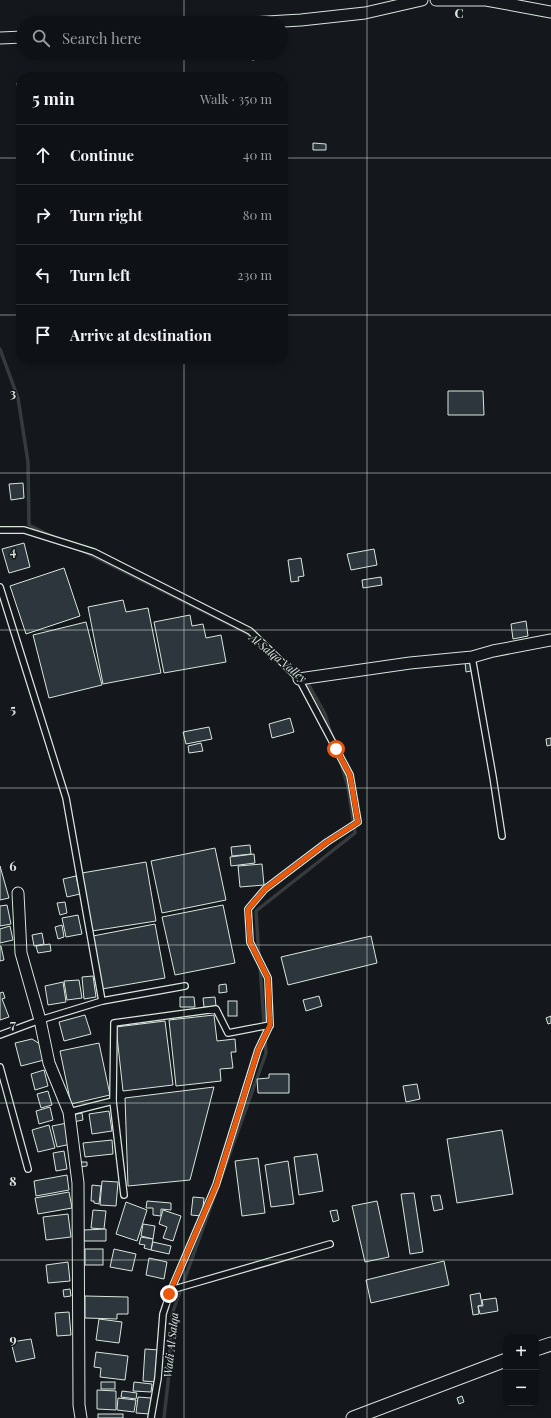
<!DOCTYPE html>
<html lang="en">
<head>
<meta charset="utf-8">
<style>
  body { margin:0; font-family:"Playfair Display",serif; background:#181b1e; color:#f1f3f6 }
  .controls { position:absolute; right:12px; bottom:12px; display:grid; overflow:hidden; border-radius:8px; box-shadow:0 2px 6px #0003 }
  .controls button { width:36px; height:36px; display:grid; place-items:center; padding:0; border:0; border-bottom:1px solid #2f3234; background:#0f1215; color:#f1f3f6; font:20px sans-serif }
  .stop { position:absolute; width:12px; height:12px; margin:-9px; border:3px solid #ea580c; border-radius:50%; background:#fff }
  .stop.end { background:#ea580c; border-color:#fff; box-shadow:0 1px 4px #0008 }
  .list { margin:0; padding:0; list-style:none }
  h2 { display:flex; justify-content:space-between; align-items:center; height:52px; margin:0; padding:0 16px; font-size:17px }
  h2 small { font-size:13px; font-weight:400; color:#9b9ea0 }
  .list li { display:grid; grid-template-columns:26px 1fr auto; gap:12px; align-items:center; box-sizing:border-box; height:60px; padding:0 16px; border-top:1px solid #2f3234 }
  .list b { display:block; font-size:15px; white-space:nowrap }
  .list em { font-size:13px; font-style:normal; color:#9b9ea0 }
  .icon { flex:none; width:22px; height:22px; fill:none; stroke:currentColor; stroke-width:2; stroke-linecap:round; stroke-linejoin:round }
  .map { position:relative; flex:none; width:551px; height:1418px; overflow:hidden }
  .search { position:absolute; background:#0f1215; box-shadow:0 2px 6px #0003; left:16px; top:16px; width:272px; height:44px; display:flex; align-items:center; gap:10px; box-sizing:border-box; padding:0 14px; border-radius:22px; color:#9b9ea0; font-size:15px }
  .panel { position:absolute; background:#0f1215; box-shadow:0 2px 6px #0003; left:16px; top:72px; width:272px; height:292px; border-radius:16px }
  .map>svg:first-child { display:block }
  .lines { fill:none; stroke-linecap:round; stroke-linejoin:round }
  .stream { stroke:#363b3e; stroke-width:3.5 }
  .building { fill:#2c363c; stroke:#d8e6dc }
  .service-casing { stroke:#d8e6dc; stroke-width:8 }
  .minor-casing { stroke:#d8e6dc; stroke-width:13 }
  .tertiary-casing { stroke:#d8e6dc; stroke-width:15 }
  .service { stroke:#14181c; stroke-width:5.5 }
  .minor { stroke:#14181c; stroke-width:11 }
  .tertiary { stroke:#14181c; stroke-width:13 }
  .route { stroke:#ea580c; stroke-width:5 }
  .grid { fill:none; stroke:#d8e6dc; stroke-width:1; stroke-opacity:0.55 }
  .labels { text-anchor:middle; stroke-width:3; stroke-linejoin:round; paint-order:stroke }
  .water-label { font-size:11px; font-style:italic; fill:#d8e6dc; stroke:#14181c }
  .grid-label { font-size:13px; text-anchor:middle; font-weight:bold; fill:#d8e6dc; stroke:#14181c; stroke-width:3; stroke-linejoin:round; paint-order:stroke }
</style>
</head>
<body>
<div class="map">
<svg width="551" height="1418" viewBox="0 0 551 1418">
  <rect width="100%" height="100%" fill="#14181c"/>
  <g class="lines">
    <!-- stream -->
    <g class="stream">
      <path d="M0 349 18 398 28 462 29 525 53 537"/>
      <path d="M79 549 247 633 255 639"/>
      <path d="M306 680 325 714 333 740"/>
      <path d="M259 958 256 911 355 833 348 787 341 763"/>
      <path d="M164 1418 168 1382 172 1314 266 1053 260 965"/>
    </g>
  </g>
  <!-- building -->
  <g class="building">
    <path d="M251 53H267V58L252 60Z"/>
    <path d="M17 83H21V104L18 105Z"/>
    <path d="M313 143 326 144V150H313Z"/>
    <path d="M448 391H483L484 415H448Z"/>
    <path d="M23 483 24 498 11 500 9 484Z"/>
    <path d="M24 543 30 567 9 573 2 549Z"/>
    <path d="M374 549 377 565 351 570 347 554Z"/>
    <path d="M301 558 304 576 298 577 299 581 291 582 288 560Z"/>
    <path d="M64 568 80 616 26 634 10 586Z"/>
    <path d="M381 577 382 585 363 588 362 580Z"/>
    <path d="M123 600 126 612 148 608 161 673 103 684 88 607Z"/>
    <path d="M190 615 192 626 203 624 206 638 221 635 226 662 164 673 154 622Z"/>
    <path d="M526 621 528 636 513 639 511 624Z"/>
    <path d="M86 622 102 685 49 698 33 635Z"/>
    <path d="M465 662H470L471 671 466 672Z"/>
    <path d="M290 718 294 732 272 738 269 724Z"/>
    <path d="M209 727 212 739 186 744 183 732Z"/>
    <path d="M551 738V745L547 746 546 739Z"/>
    <path d="M201 743 203 751 189 753 188 746Z"/>
    <path d="M250 845 251 854 232 856 231 847Z"/>
    <path d="M215 848 226 900 162 913 151 861Z"/>
    <path d="M254 854 255 863 231 866 230 857Z"/>
    <path d="M146 862 156 921 92 931 82 873Z"/>
    <path d="M262 864 264 885 240 887 238 866Z"/>
    <path d="M0 866 9 898 0 900Z"/>
    <path d="M76 876 80 894 67 897 63 879Z"/>
    <path d="M65 902 67 913 60 915 57 903Z"/>
    <path d="M7 905 11 924 0 926V906Z"/>
    <path d="M223 905 235 963 175 975 162 917Z"/>
    <path d="M78 915 82 934 66 937 62 918Z"/>
    <path d="M155 924 165 978 102 989 93 936Z"/>
    <path d="M62 925 64 937 58 939 55 927Z"/>
    <path d="M10 926 13 940 0 943V929Z"/>
    <path d="M42 933 44 944 34 946 32 935Z"/>
    <path d="M371 936 377 963 288 985 281 957Z"/>
    <path d="M50 944 51 951 38 953 36 946Z"/>
    <path d="M0 946H1L4 960 0 961Z"/>
    <path d="M93 976 96 997 84 999 82 977Z"/>
    <path d="M79 980 82 998 67 1000 64 981Z"/>
    <path d="M63 982 66 1002 48 1005 45 986Z"/>
    <path d="M226 984 227 992 219 993V985Z"/>
    <path d="M3 992 5 998 2 999 9 1017 0 1020V993Z"/>
    <path d="M319 996 322 1006 306 1011 303 1000Z"/>
    <path d="M180 997H194L195 1007H180Z"/>
    <path d="M215 997 216 1006 204 1007 203 998Z"/>
    <rect x="228" y="1001" width="9" height="15"/>
    <path d="M85 1015 91 1034 64 1041 59 1022Z"/>
    <path d="M214 1015 217 1041 235 1039 236 1052H231L233 1068 220 1069 221 1081 176 1086 169 1020Z"/>
    <path d="M551 1016V1023L548 1024 546 1018Z"/>
    <path d="M165 1021 173 1085 123 1091 116 1027Z"/>
    <path d="M32 1039 40 1044 44 1060 21 1066 15 1043Z"/>
    <path d="M99 1043 110 1095 71 1104 60 1051Z"/>
    <path d="M44 1070 48 1086 35 1090 31 1074Z"/>
    <path d="M269 1074H289V1093H258L257 1079 269 1078Z"/>
    <path d="M417 1084 420 1099 406 1102 403 1086Z"/>
    <path d="M214 1087 190 1180 128 1186 125 1098Z"/>
    <path d="M48 1091 52 1105 41 1108 37 1094Z"/>
    <path d="M50 1107 53 1120 39 1124 36 1111Z"/>
    <path d="M109 1111 112 1131 92 1134 89 1114Z"/>
    <path d="M82 1113 83 1120 73 1122 72 1115Z"/>
    <path d="M67 1123 71 1144 57 1147 52 1126Z"/>
    <path d="M49 1125 55 1148 38 1152 32 1130Z"/>
    <path d="M502 1130 513 1194 457 1203 447 1139Z"/>
    <path d="M112 1140 113 1154 85 1157 83 1143Z"/>
    <path d="M64 1151 67 1169 56 1171 53 1153Z"/>
    <path d="M317 1154 323 1191 299 1195 294 1157Z"/>
    <path d="M258 1158 265 1213 242 1216 235 1161Z"/>
    <path d="M288 1161 294 1204 271 1207 265 1165Z"/>
    <path d="M80 1162H87V1166L80 1167Z"/>
    <path d="M67 1175 69 1190 36 1196 34 1181Z"/>
    <path d="M102 1181 118 1182 116 1206 100 1205Z"/>
    <path d="M92 1185 101 1186 99 1204 94 1203V1201H91Z"/>
    <path d="M69 1192 72 1208 38 1214 35 1198Z"/>
    <path d="M414 1193 423 1252 410 1254 401 1194Z"/>
    <path d="M440 1195 443 1209 434 1211 431 1196Z"/>
    <path d="M193 1197 204 1198 202 1216 191 1215Z"/>
    <path d="M147 1201 171 1203V1210L161 1209V1216L153 1215V1208H146Z"/>
    <path d="M377 1201 389 1257 365 1262 352 1206Z"/>
    <path d="M126 1202 147 1210 137 1241 116 1234Z"/>
    <path d="M93 1210 106 1211 104 1229 91 1228Z"/>
    <path d="M163 1210 181 1216 173 1241 163 1238 167 1227 159 1224Z"/>
    <path d="M337 1210 339 1220 333 1222 330 1211Z"/>
    <path d="M68 1214 71 1237 46 1240 43 1217Z"/>
    <path d="M143 1224 155 1226 153 1239 141 1236Z"/>
    <path d="M106 1229V1241H84V1230Z"/>
    <path d="M141 1237 153 1239 151 1250 144 1248 145 1245 139 1244Z"/>
    <path d="M153 1242 171 1246 169 1254 151 1250Z"/>
    <rect x="85" y="1249" width="18" height="16"/>
    <path d="M114 1249 136 1254 132 1271 110 1267Z"/>
    <path d="M149 1258 167 1262 164 1279 146 1275Z"/>
    <path d="M444 1261 449 1285 371 1303 366 1280Z"/>
    <path d="M68 1262 70 1281 48 1283 46 1265Z"/>
    <path d="M70 1289 71 1296 64 1297 63 1290Z"/>
    <path d="M480 1293 482 1305 478 1306 479 1314 473 1315 470 1295Z"/>
    <path d="M85 1296 128 1297V1314H117V1319L85 1318Z"/>
    <path d="M496 1298 498 1311 480 1314 478 1306H483L482 1300Z"/>
    <path d="M69 1312 71 1335 57 1336 55 1313Z"/>
    <path d="M99 1319 122 1322 119 1343 96 1340Z"/>
    <path d="M31 1339 35 1358 16 1362 11 1342Z"/>
    <path d="M145 1349 159 1350 156 1382 143 1381Z"/>
    <path d="M96 1352 128 1356 125 1380 100 1377 101 1368 94 1367Z"/>
    <rect x="101" y="1382" width="14" height="7"/>
    <path d="M134 1382 152 1384 151 1392 133 1391Z"/>
    <path d="M97 1390 116 1391V1410L97 1409Z"/>
    <path d="M122 1391 137 1393 136 1399 121 1397Z"/>
    <path d="M462 1396 464 1402 459 1404 457 1398Z"/>
    <path d="M138 1397 151 1398 150 1414 136 1413Z"/>
    <path d="M118 1398 136 1400 134 1412 117 1410Z"/>
    <rect x="98" y="1414" width="25" height="4"/>
  </g>
  <g class="lines">
    <!-- service casing -->
    <g class="service-casing">
      <g id="service">
        <path d="M0 530H24L94 552 250 631 299 679 350 775 358 822 327 842 265 889 248 909 250 942 268 978 270 1025 258 1050 216 1185 171 1290 163 1314 158 1378 151 1418"/>
        <path d="M0 587 66 798 102 1001"/>
        <path d="M472 657 493 777 502 836"/>
        <path d="M0 1035 40 1020 102 1001 185 986"/>
        <path d="M0 1067 28 1169"/>
        <path d="M69 1112 113 1101"/>
        <path d="M124 1195 113 1101 114 1023 216 1009 228 1033 270 1025"/>
        <path d="M171 1290 330 1244"/>
      </g>
    </g>
    <!-- minor casing -->
    <g class="minor-casing">
      <g id="minor">
        <path d="M436 0H486L551 12"/>
        <path d="M248 23 301 20 365 13 422 0"/>
        <path d="M0 38 23 37"/>
        <path d="M299 679 410 663 472 657 493 651 551 640"/>
        <path d="M18 893 21 953 40 1020 49 1063 69 1112 78 1183 79 1405 81 1418"/>
      </g>
    </g>
    <!-- tertiary casing -->
    <g class="tertiary-casing">
      <g id="tertiary">
        <path d="M536 1349 551 1344"/>
        <path d="M353 1418 506 1360"/>
      </g>
    </g>
    <!-- service -->
    <use href="#service" class="service"/>
    <!-- minor -->
    <use href="#minor" class="minor"/>
    <!-- tertiary -->
    <use href="#tertiary" class="tertiary"/>
  </g>
  <g class="lines">
    <!-- route -->
    <path class="route" d="M169 1294 216 1186 258 1050 270 1025 268 978 250 942 248 909 265 889 327 842 358 822 350 775 336 749"/>
  </g>
  <!-- grid -->
  <path class="grid" d="M184 0V23M367 0V1418M184 53V77M0 158H21M283 158H551M0 315H21M283 315H551M184 359V1418M0 473H551M0 630H551M0 788H551M0 945H551M0 1103H551M0 1260H551"/>
  <g class="labels">
    <!-- water labels -->
    <g class="water-label">
      <text transform="translate(278 658) rotate(39)" y="4">Al Salqa Valley</text>
      <text transform="translate(171 1345) rotate(-84)" y="4">Wadi Al Salqa</text>
    </g>
  </g>
  <g class="grid-label">
    <text x="459" y="18">C</text>
    <text x="13" y="398">3</text>
    <text x="13" y="556">4</text>
    <text x="13" y="714">5</text>
    <text x="13" y="871">6</text>
    <text x="13" y="1029">7</text>
    <text x="13" y="1186">8</text>
    <text x="13" y="1344">9</text>
  </g>
</svg>
<div class="controls">
<button>+</button>
<button>−</button>
</div>
<div class="stop" style="left:336px;top:749px"></div>
<div class="stop end" style="left:169px;top:1294px"></div>
<div class="search"><svg class="icon" aria-label="search" viewBox="0 0 24 24"><circle cx="10" cy="10" r="6"/><path d="M15 15l6 6"/></svg>Search here</div>
<section class="panel">
<h2>5 min<small>Walk · 350 m</small></h2>
<ul class="list">
<li><svg class="icon" aria-label="ahead" viewBox="0 0 24 24"><path d="M12 20V5M6 11l6-6 6 6"/></svg><div><b>Continue</b></div><em>40 m</em></li>
<li><svg class="icon" aria-label="right" viewBox="0 0 24 24"><path d="M7 20v-9h11M14 6l5 5-5 5"/></svg><div><b>Turn right</b></div><em>80 m</em></li>
<li><svg class="icon" aria-label="left" viewBox="0 0 24 24"><path d="M17 20v-9H6M10 6l-5 5 5 5"/></svg><div><b>Turn left</b></div><em>230 m</em></li>
<li><svg class="icon" aria-label="arrive" viewBox="0 0 24 24"><path d="M6 21V4h12l-3 4 3 4H6"/></svg><div><b>Arrive at destination</b></div></li>
</ul>
</section>
</div>
</body>
</html>
